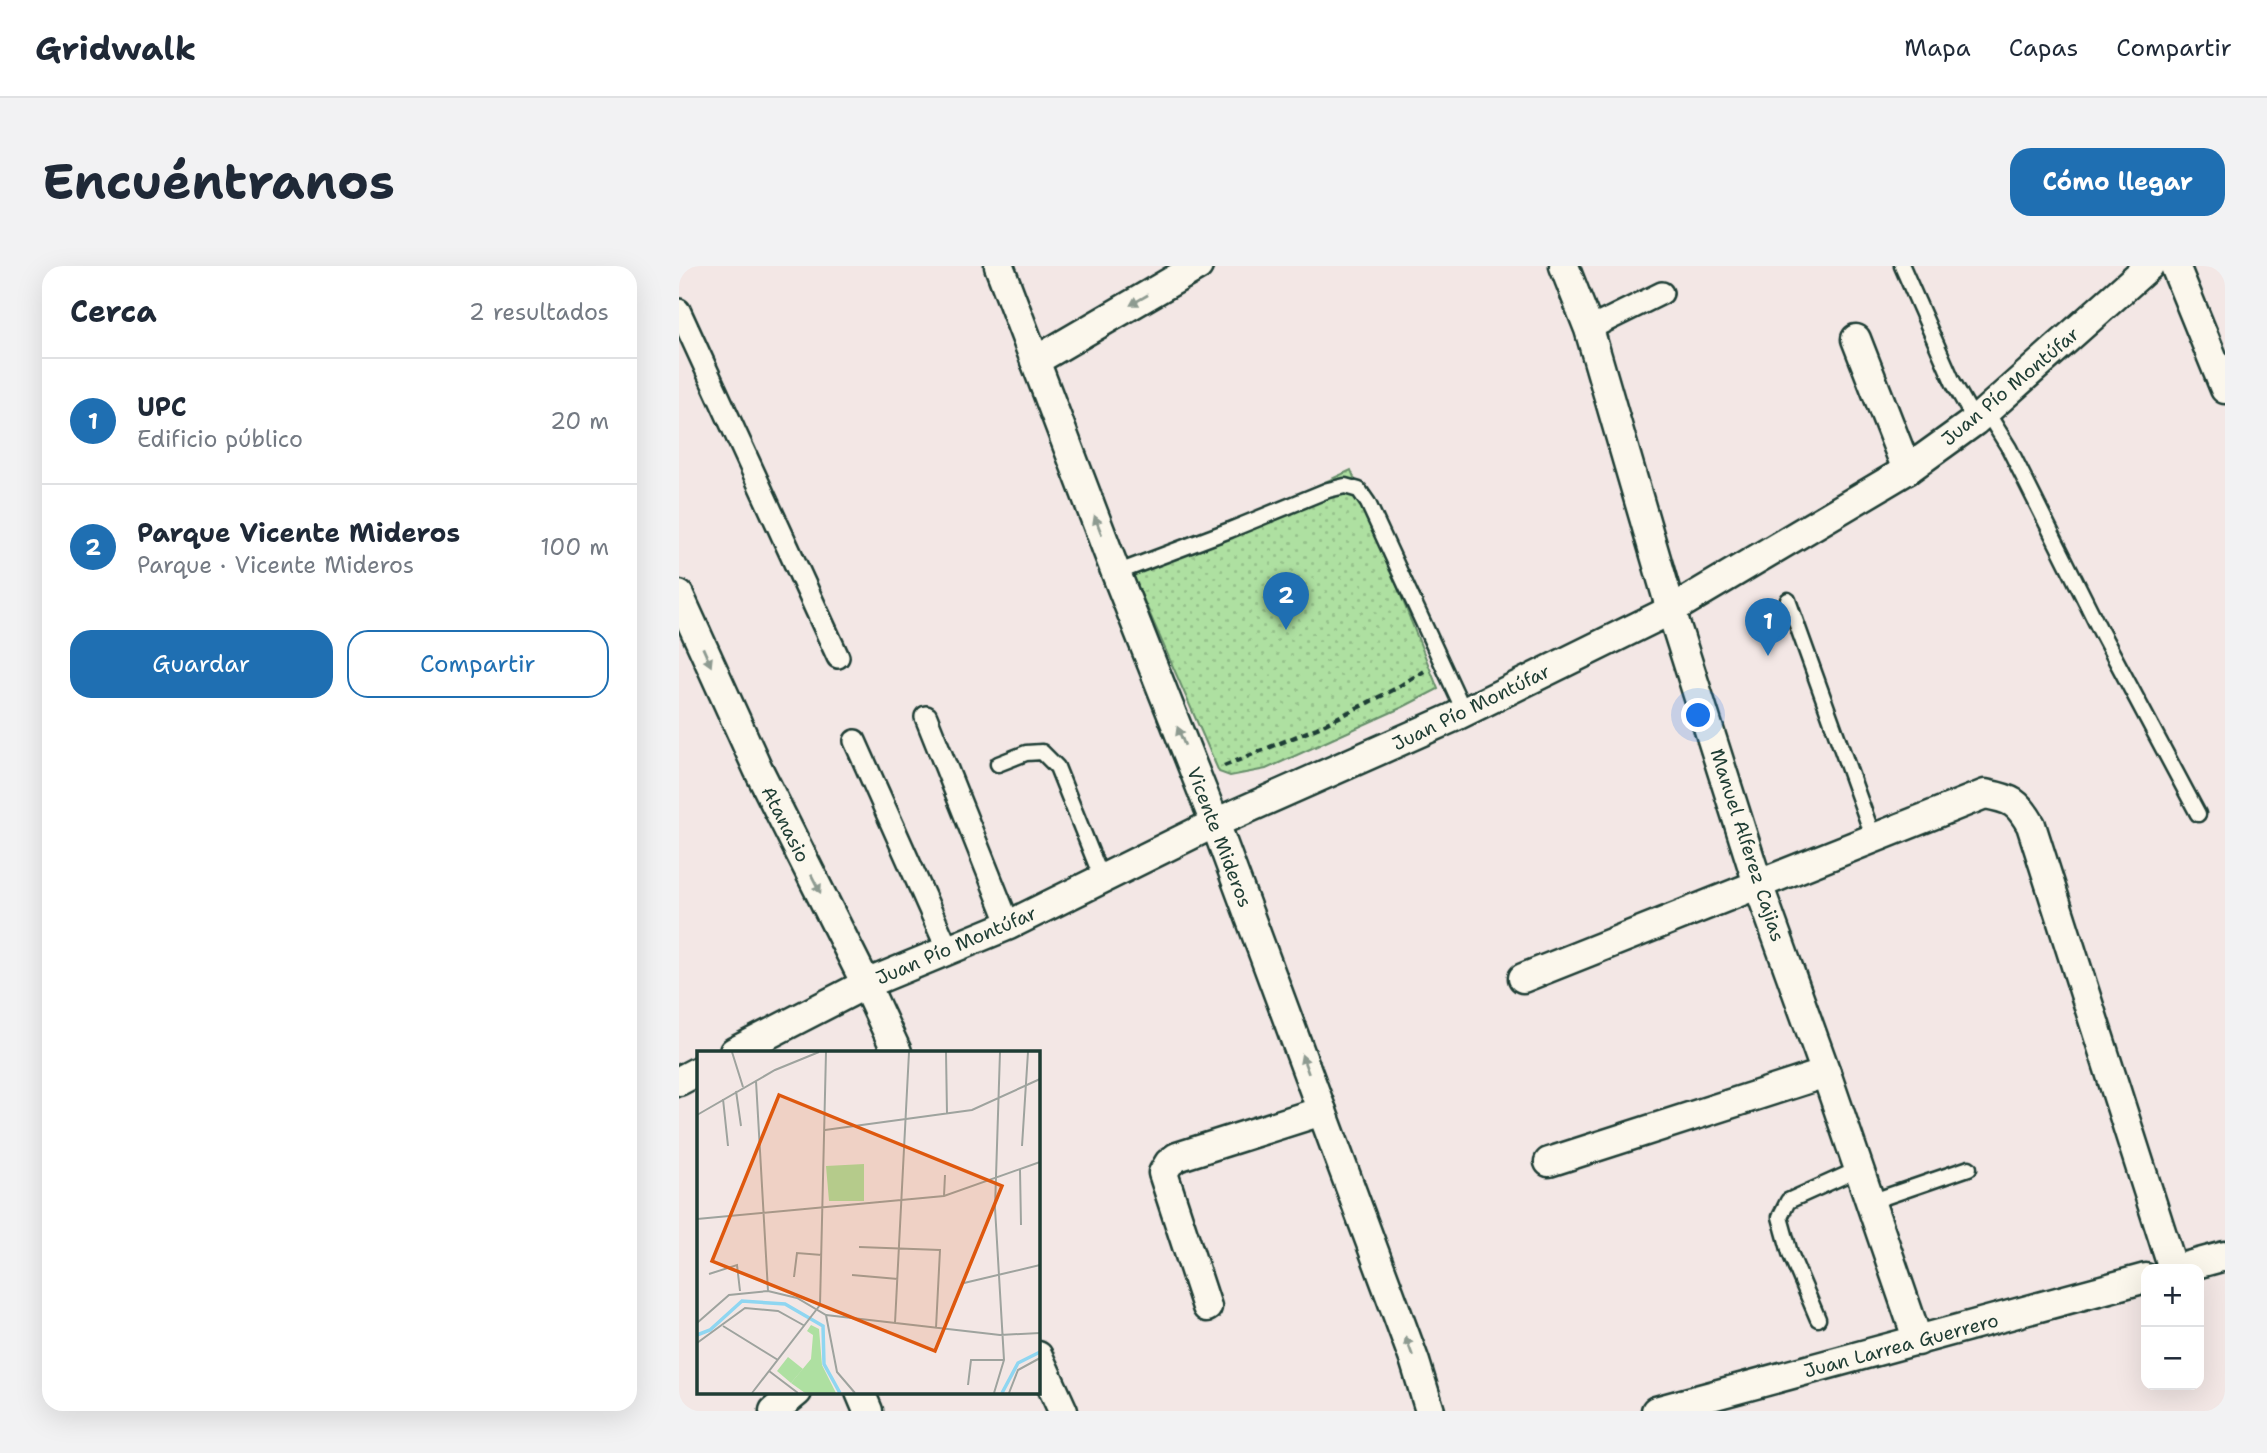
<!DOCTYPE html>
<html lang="es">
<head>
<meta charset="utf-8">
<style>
  body { margin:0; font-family:"Shantell Sans",sans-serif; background:#f2f2f3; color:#1f2937 }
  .controls { position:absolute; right:21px; bottom:21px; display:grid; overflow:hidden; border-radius:14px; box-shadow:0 7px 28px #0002 }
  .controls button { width:63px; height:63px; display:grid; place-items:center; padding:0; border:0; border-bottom:2px solid #e0e1e3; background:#fff; color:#1f2937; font:35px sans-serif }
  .you { position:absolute; left:1020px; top:450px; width:24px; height:24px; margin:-18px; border:5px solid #fff; border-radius:50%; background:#1a73e8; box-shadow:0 0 0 10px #1a73e833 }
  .badge { display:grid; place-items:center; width:46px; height:46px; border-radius:50%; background:#1f6fb2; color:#fff; font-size:23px; font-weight:700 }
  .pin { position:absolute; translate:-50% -58px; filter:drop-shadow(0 2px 4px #0008) }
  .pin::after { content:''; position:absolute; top:37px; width:24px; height:21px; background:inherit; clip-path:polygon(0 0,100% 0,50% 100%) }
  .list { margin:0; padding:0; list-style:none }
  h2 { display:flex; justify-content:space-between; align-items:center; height:91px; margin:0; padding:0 28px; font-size:30px }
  h2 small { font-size:23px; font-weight:400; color:#747a83 }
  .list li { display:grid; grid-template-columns:46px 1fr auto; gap:21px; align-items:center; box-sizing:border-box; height:126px; padding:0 28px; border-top:2px solid #e0e1e3 }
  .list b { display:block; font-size:26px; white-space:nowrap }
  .list p { margin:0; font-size:23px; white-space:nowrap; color:#747a83 }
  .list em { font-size:23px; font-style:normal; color:#747a83 }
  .actions { display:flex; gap:14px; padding:21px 28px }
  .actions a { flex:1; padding:16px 0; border:2px solid #1f6fb2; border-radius:21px; text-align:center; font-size:24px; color:#1f6fb2 }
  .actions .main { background:#1f6fb2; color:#fff }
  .map { position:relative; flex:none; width:1546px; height:1145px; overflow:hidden; border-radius:21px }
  header { display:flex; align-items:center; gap:42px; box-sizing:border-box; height:98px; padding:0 35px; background:#fff; border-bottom:2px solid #e0e1e3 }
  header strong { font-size:33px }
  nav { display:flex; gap:38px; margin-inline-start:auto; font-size:24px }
  .intro { display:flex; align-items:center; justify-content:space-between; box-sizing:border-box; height:168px; padding:0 42px }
  h1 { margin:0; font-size:49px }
  .button { padding:18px 32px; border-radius:21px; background:#1f6fb2; color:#fff; font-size:24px; font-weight:700 }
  main { display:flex; gap:42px; padding:0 42px }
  aside { flex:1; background:#fff; border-radius:21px; box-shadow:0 7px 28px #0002 }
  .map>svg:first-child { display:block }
  .park { fill:url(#park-dots); stroke:#668e6a; stroke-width:2 }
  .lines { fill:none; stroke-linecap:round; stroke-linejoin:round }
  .service-casing { stroke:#1f3d34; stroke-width:19 }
  .pedestrian-casing { stroke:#1f3d34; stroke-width:26 }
  .minor-casing { stroke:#1f3d34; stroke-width:33 }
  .path { stroke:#1f3d34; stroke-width:4.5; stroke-dasharray:7 5; stroke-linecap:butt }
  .service { stroke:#fbf7ec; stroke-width:14 }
  .pedestrian { stroke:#fbf7ec; stroke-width:21 }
  .minor { stroke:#fbf7ec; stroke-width:28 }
  .oneway { fill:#8d9a90 }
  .labels { text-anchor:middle; stroke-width:6; stroke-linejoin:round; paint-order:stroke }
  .street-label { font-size:19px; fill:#1f3d34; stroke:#fbf7ec }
  .inset-river { fill:none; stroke:#8fd6f1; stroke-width:3.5 }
  .inset-road { fill:none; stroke:#9ea39e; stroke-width:2 }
  .view { fill:#de580e; fill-opacity:0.15; stroke:#de580e; stroke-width:3.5 }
  .inset-edge { fill:none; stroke:#1f3d34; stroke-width:3.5 }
</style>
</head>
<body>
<header>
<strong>Gridwalk</strong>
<nav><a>Mapa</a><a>Capas</a><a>Compartir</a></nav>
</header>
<div class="intro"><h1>Encuéntranos</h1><a class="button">Cómo llegar</a></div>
<main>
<aside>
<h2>Cerca<small>2 resultados</small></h2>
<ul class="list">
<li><span class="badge">1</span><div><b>UPC</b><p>Edificio público</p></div><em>20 m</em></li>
<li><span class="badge">2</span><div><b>Parque Vicente Mideros</b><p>Parque · Vicente Mideros</p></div><em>100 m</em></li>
</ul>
<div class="actions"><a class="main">Guardar</a><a>Compartir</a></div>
</aside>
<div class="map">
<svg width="1546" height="1145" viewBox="0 0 1546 1145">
  <defs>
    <pattern id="park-dots" width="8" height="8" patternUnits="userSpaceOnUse" patternTransform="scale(1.75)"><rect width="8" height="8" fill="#aee0a1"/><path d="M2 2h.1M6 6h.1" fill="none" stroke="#95c18b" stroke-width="1.8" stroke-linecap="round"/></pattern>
  </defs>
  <rect width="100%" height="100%" fill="#f3e7e5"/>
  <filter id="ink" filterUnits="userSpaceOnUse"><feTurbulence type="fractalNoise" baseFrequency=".0143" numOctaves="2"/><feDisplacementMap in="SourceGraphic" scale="14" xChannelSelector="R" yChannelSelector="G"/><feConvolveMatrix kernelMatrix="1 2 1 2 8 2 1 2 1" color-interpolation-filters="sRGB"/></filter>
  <g filter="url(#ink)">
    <!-- park -->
    <path class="park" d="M672 204 759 423 724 441 587 503 551 510 540 506 452 305Z"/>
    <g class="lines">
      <!-- service casing -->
      <g class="service-casing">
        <g id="service">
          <path d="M1223 0 1274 116 1296 155"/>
          <path d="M1307 145 1330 182 1422 366 1519 548"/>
          <path d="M437 307 551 264 649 224 666 220 680 224 689 237 785 445"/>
          <path d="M1109 334 1195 573"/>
          <path d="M319 498 347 487 363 486 378 501 423 613"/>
          <path d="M1191 936 1290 902"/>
          <path d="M1139 1053 1111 987 1101 951 1109 935 1180 903"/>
        </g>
      </g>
      <!-- pedestrian casing -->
      <g class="pedestrian-casing">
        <g id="pedestrian">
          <path d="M0 44 159 391"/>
          <path d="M910 63 983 27"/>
          <path d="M247 451 330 659"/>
          <path d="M176 475 269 684"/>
        </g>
      </g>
      <!-- minor casing -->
      <g class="minor-casing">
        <g id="minor">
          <path d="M320 0 437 307 536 557 736 1096 751 1145"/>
          <path d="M885 0 910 63 992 344 1079 618 1147 807 1239 1075"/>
          <path d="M1496 0 1546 123"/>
          <path d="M1177 73 1228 204"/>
          <path d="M356 95 519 0"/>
          <path d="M0 329 79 503 181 706 218 786"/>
          <path d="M844 712 1306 528C1333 533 1339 536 1352 559L1494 1003"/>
          <path d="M55 786 187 718 330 659 536 557 773 452 992 344 1228 204 1296 155 1470 0"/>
          <path d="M0 815 19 805"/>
          <path d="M870 896 1147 807"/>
          <path d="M1498 1003 1546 990"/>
          <path d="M528 1041 484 907 490 897 498 891 643 845"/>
          <path d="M359 1090 384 1145"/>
          <path d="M181 1126 189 1145"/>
          <path d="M95 1145 118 1126"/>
          <path d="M977 1145 1467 1012"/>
        </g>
      </g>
      <!-- path -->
      <path class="path" d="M545 500 638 462 716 423 745 405"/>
      <!-- service -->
      <use href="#service" class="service"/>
      <!-- pedestrian -->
      <use href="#pedestrian" class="pedestrian"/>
      <!-- minor -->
      <use href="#minor" class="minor"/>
    </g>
    <!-- one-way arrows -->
    <defs><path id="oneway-solid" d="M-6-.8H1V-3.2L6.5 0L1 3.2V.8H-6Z" transform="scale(1.75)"/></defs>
    <g class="oneway">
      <use href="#oneway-solid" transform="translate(460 34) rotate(150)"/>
      <use href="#oneway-solid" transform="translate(419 259) rotate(-111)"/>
      <use href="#oneway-solid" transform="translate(28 391) rotate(66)"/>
      <use href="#oneway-solid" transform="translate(502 470) rotate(-112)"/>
      <use href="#oneway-solid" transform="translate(137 618) rotate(63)"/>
      <use href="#oneway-solid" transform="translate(626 798) rotate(-110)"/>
      <use href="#oneway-solid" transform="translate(730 1080) rotate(-110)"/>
    </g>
  </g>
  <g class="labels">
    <!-- street labels -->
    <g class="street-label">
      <text transform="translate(1331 120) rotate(-40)" y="7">Juan Pío Montúfar</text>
      <text transform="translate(792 441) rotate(-26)" y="7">Juan Pío Montúfar</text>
      <text transform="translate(107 558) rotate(63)" y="7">Atanasio</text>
      <text transform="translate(541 571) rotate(69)" y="7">Vicente Mideros</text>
      <text transform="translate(1069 579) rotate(72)" y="7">Manuel Alferez Cajias</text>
      <text transform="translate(277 679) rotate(-23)" y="7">Juan Pío Montúfar</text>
      <text transform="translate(1222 1079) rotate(-15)" y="7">Juan Larrea Guerrero</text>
    </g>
  </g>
  <!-- overview -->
  <g transform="translate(18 785)">
    <rect width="343" height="343" fill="#f3e7e5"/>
    <path d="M91 306 106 318 94 332 80 320Z" fill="#aee0a1"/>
    <path d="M167 113V150H132L129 115ZM114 274 122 278 125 314 139 342H108L94 332 114 308 116 284 110 280Z" fill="#aee0a1"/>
    <path class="inset-river" d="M0 284 13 279 45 250 88 253 126 275 127 313 143 342M305 342 321 312 343 301"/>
    <path class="inset-road" d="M35 1 46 36M249 1 250 63M59 30 71 240M39 40 44 75M26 48 31 95M0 64 78 19 122 1M128 79 275 59 343 28M325 95 331 1M323 119 324 174M247 145 248 124M0 168 247 145 343 111M162 196 243 199 239 277M12 223 40 214 43 240M155 224 201 228M97 226 100 202 125 204M267 232 343 214M129 264 140 321 158 342M0 272 32 244 71 240 100 247 129 264 303 284 343 282M198 272 212 1M26 275 81 309M0 292 48 257 81 260 108 275M72 320 101 342M271 334 274 309H307M55 342 123 254 129 1M297 342 307 309 298 157 303 1M312 342 321 319 343 307"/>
    <path class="view" d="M82 44 305 135 238 300 15 210Z"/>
    <rect width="343" height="343" class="inset-edge"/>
  </g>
</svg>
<div class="controls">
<button>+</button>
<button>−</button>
</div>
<div class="you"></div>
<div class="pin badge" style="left:1089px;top:390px">1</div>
<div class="pin badge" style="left:607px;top:364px">2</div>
</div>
</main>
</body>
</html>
